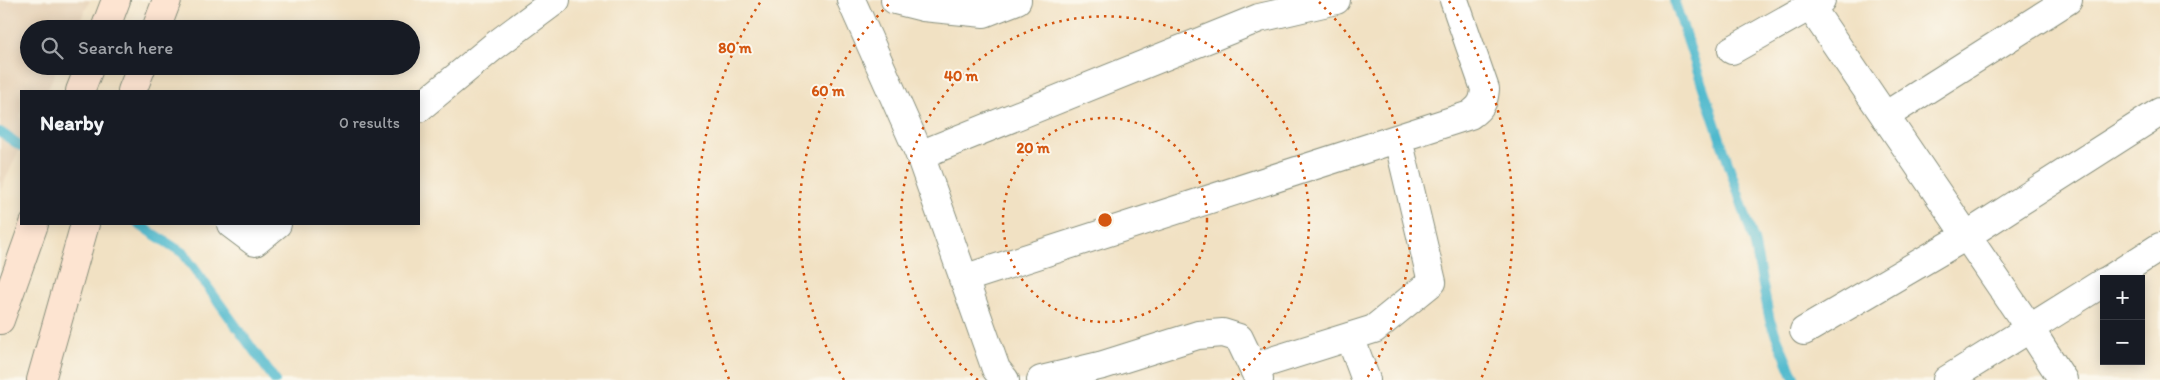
<!DOCTYPE html>
<html lang="en">
<head>
<meta charset="utf-8">
<style>
  body { margin:0; font-family:Itim,sans-serif; background:#242831; color:#f1f3f6 }
  .controls { position:absolute; right:15px; bottom:15px; display:grid; overflow:hidden; border-radius:0px; box-shadow:0 2px 12px #0003 }
  .controls button { width:45px; height:45px; display:grid; place-items:center; padding:0; border:0; border-bottom:1px solid #363941; background:#171b24; color:#f1f3f6; font:25px sans-serif }
  .list { margin:0; padding:0; list-style:none }
  h2 { display:flex; justify-content:space-between; align-items:center; height:65px; margin:0; padding:0 20px; font-size:21px }
  h2 small { font-size:16px; font-weight:400; color:#9ea1a6 }
  .icon { flex:none; width:28px; height:28px; fill:none; stroke:currentColor; stroke-width:2; stroke-linecap:round; stroke-linejoin:round }
  .map { position:relative; flex:none; width:2160px; height:380px; overflow:hidden }
  .search { position:absolute; background:#171b24; box-shadow:0 2px 12px #0003; left:20px; top:20px; width:400px; height:55px; display:flex; align-items:center; gap:12px; box-sizing:border-box; padding:0 18px; border-radius:28px; color:#9ea1a6; font-size:19px }
  .panel { position:absolute; background:#171b24; box-shadow:0 2px 12px #0003; left:20px; top:90px; width:400px; height:135px; border-radius:0px }
  .map>svg:first-child { display:block }
  .built { fill:#e6d1b6 }
  .lines { fill:none; stroke-linecap:round; stroke-linejoin:round }
  .stream { stroke:#50b9cd; stroke-width:10 }
  .street-casing { stroke:#888f7c; stroke-width:30 }
  .secondary-casing { stroke:#888f7c; stroke-width:30 }
  .street { stroke:#fff; stroke-width:28 }
  .secondary { stroke:#fde4d1; stroke-width:28 }
  .ring { fill:none; stroke:#d45610; stroke-width:2.5; stroke-dasharray:2.5 5 }
  .centre { fill:#d45610; stroke:#fbf7ec; stroke-width:2.5 }
  .ring-label { font-size:15px; text-anchor:middle; font-weight:bold; fill:#d45610; stroke:#fbf7ec; stroke-width:4; stroke-linejoin:round; paint-order:stroke }
</style>
</head>
<body>
<div class="map">
<svg width="2160" height="380" viewBox="0 0 2160 380">
  <rect width="100%" height="100%" fill="#fbf7ec"/>
  <filter id="ink" filterUnits="userSpaceOnUse"><feTurbulence type="fractalNoise" baseFrequency=".02" numOctaves="2"/><feDisplacementMap in="SourceGraphic" scale="10" xChannelSelector="R" yChannelSelector="G"/><feConvolveMatrix kernelMatrix="1 2 1 2 8 2 1 2 1" color-interpolation-filters="sRGB"/></filter>
  <filter id="wash" filterUnits="userSpaceOnUse"><feTurbulence type="fractalNoise" baseFrequency=".0096" numOctaves="4" result="noise"/><feDisplacementMap in="SourceGraphic" scale="20" xChannelSelector="R" yChannelSelector="G"/><feGaussianBlur stdDeviation="1.12" result="paint"/><feColorMatrix in="noise" values="0 0 0 0 0 0 0 0 0 0 0 0 0 0 0 0 0 1.4 0 .05"/><feComposite in="paint" operator="in"/></filter>
  <g filter="url(#wash)">
    <rect width="100%" height="100%" fill="#f1e1c3"/>
    <!-- built -->
    <path class="built" d="M0 0H90L76 29H29V66H58L47 91H21V146L0 191Z"/>
    <g class="lines">
      <!-- stream -->
      <g class="stream">
        <path d="M1674 0 1754 241 1770 321 1795 380"/>
        <path d="M0 132 21 146"/>
        <path d="M138 224 183 253 275 380"/>
      </g>
    </g>
  </g>
  <g filter="url(#ink)">
    <g class="lines">
      <!-- street casing -->
      <g class="street-casing">
        <g id="street">
          <path d="M851 0 920 155 996 369 1005 380"/>
          <path d="M895 0 923 7 984 13 1017 0"/>
          <path d="M1810 6 2030 329 2063 380"/>
          <path d="M1732 50 1821 0"/>
          <path d="M419 108 493 47 556 0"/>
          <path d="M1885 116 2068 0"/>
          <path d="M920 155 1259 18 1336 0"/>
          <path d="M231 224 255 242 277 224"/>
          <path d="M963 279 1470 115C1481 107 1484 102 1485 89L1454 0"/>
          <path d="M2110 279 2160 247"/>
          <path d="M1804 331 1966 236 2160 112"/>
          <path d="M1350 337 1366 380"/>
          <path d="M1253 367 1374 329 1432 282 1398 139"/>
          <path d="M1041 380 1103 365 1198 335 1223 333 1239 338 1259 380"/>
          <path d="M1947 380 2104 282"/>
        </g>
      </g>
      <!-- secondary casing -->
      <g class="secondary-casing">
        <g id="secondary">
          <path d="M105 29 116 0"/>
          <path d="M156 29 167 0"/>
          <path d="M80 91 90 66"/>
          <path d="M132 91 142 66"/>
          <path d="M0 320 34 224"/>
          <path d="M41 380 85 224"/>
        </g>
      </g>
      <!-- street -->
      <use href="#street" class="street"/>
      <!-- secondary -->
      <use href="#secondary" class="secondary"/>
    </g>
  </g>
  <!-- distance rings -->
  <g class="ring">
    <circle cx="1105" cy="220" r="102"/>
    <path d="M978 380A204 204 0 1 1 1232 380"/>
    <path d="M844 380A306 306 0 0 1 891 2M1319 2A306 306 0 0 1 1366 380"/>
    <path d="M729 379A408 408 0 0 1 761 1M1449 1A408 408 0 0 1 1481 379"/>
  </g>
  <circle cx="1105" cy="220" r="8" class="centre"/>
  <g class="ring-label">
    <text x="735" y="53">80 m</text>
    <text x="961" y="81">40 m</text>
    <text x="828" y="96">60 m</text>
    <text x="1033" y="153">20 m</text>
  </g>
</svg>
<div class="controls">
<button>+</button>
<button>−</button>
</div>
<div class="search"><svg class="icon" aria-label="search" viewBox="0 0 24 24"><circle cx="10" cy="10" r="6"/><path d="M15 15l6 6"/></svg>Search here</div>
<section class="panel">
<h2>Nearby<small>0 results</small></h2>
<ul class="list">
</ul>
</section>
</div>
</body>
</html>
